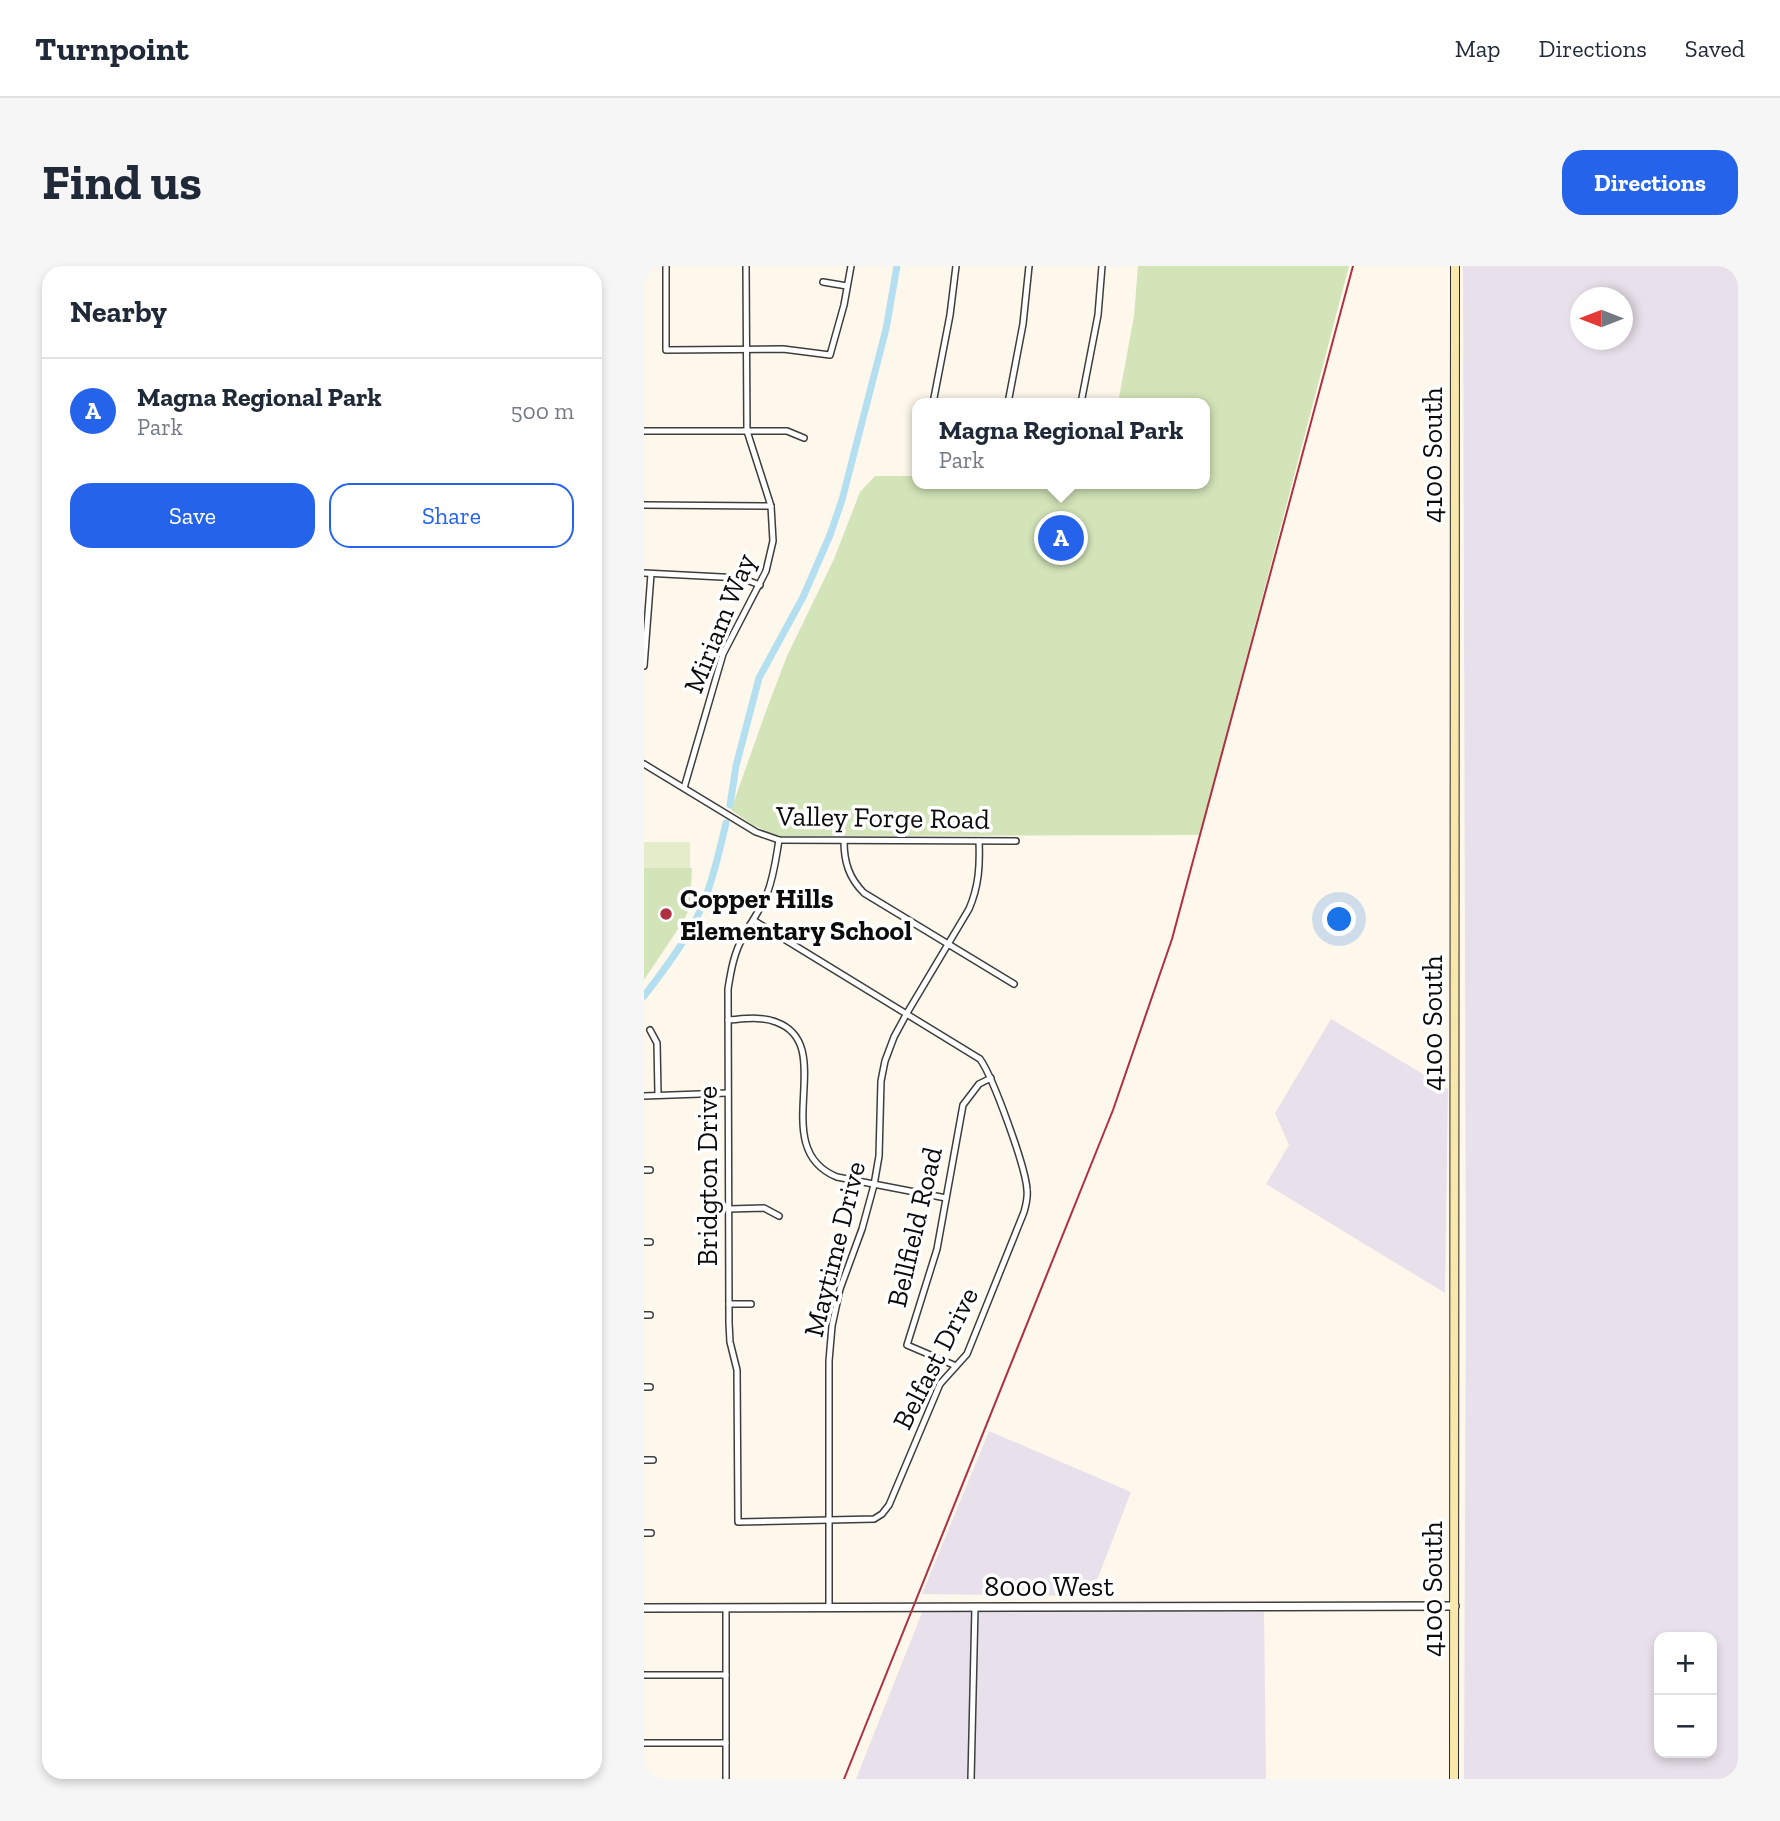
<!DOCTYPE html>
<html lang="en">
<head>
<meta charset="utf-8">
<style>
  body { margin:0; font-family:"Zilla Slab",serif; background:#f6f6f7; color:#1f2937 }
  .controls { position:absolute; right:21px; bottom:21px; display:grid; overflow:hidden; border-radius:14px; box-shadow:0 4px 10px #0003 }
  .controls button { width:63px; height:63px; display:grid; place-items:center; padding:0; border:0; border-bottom:2px solid #e0e1e3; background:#fff; color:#1f2937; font:35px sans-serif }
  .compass { position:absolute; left:926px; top:21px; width:63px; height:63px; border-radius:50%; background:#fff; box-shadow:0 4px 10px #0003; rotate:270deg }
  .you { position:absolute; left:696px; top:654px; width:24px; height:24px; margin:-18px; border:5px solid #fff; border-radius:50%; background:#1a73e8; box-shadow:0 0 0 10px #1a73e833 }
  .badge { display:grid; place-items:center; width:46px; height:46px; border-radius:50%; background:#2563eb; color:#fff; font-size:23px; font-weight:700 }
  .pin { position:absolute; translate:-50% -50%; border:4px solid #fff; box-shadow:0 2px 7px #0006 }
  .popup { position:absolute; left:268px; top:132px; width:298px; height:91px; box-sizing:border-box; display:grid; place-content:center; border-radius:14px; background:#fff; filter:drop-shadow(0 2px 5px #0005); font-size:23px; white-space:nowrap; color:#747a83 }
  .popup b { font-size:26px; color:#1f2937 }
  .popup::after { content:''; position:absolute; left:50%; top:100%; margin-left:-14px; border:14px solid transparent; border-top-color:#fff }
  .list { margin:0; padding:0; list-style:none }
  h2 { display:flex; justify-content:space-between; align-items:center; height:91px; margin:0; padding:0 28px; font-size:30px }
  h2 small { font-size:23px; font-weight:400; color:#747a83 }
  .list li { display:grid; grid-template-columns:46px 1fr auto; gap:21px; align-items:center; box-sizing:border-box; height:105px; padding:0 28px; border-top:2px solid #e0e1e3 }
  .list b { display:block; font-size:26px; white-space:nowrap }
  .list p { margin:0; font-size:23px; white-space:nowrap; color:#747a83 }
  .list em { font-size:23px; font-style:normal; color:#747a83 }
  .actions { display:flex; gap:14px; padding:21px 28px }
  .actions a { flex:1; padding:16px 0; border:2px solid #2563eb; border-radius:21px; text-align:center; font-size:24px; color:#2563eb }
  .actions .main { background:#2563eb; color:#fff }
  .map { position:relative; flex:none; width:1094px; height:1513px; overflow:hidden; border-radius:21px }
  header { display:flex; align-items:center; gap:42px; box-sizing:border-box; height:98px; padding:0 35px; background:#fff; border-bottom:2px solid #e0e1e3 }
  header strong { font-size:33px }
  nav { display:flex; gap:38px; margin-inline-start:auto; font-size:24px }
  .intro { display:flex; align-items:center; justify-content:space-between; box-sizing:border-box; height:168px; padding:0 42px }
  h1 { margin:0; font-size:49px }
  .button { padding:18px 32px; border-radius:21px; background:#2563eb; color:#fff; font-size:24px; font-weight:700 }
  main { display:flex; gap:42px; padding:0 42px }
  aside { flex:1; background:#fff; border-radius:21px; box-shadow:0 4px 10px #0003 }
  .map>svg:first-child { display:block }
  .industrial { fill:#e8e0ea; fill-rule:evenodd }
  .green { fill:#d3e4b8 }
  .pitch { fill:#e4ecc9 }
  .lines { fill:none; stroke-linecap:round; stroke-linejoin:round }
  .canal { stroke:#b4dff0; stroke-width:7 }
  .minor-casing { stroke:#3e3e3e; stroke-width:8 }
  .tertiary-casing { stroke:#3e3e3e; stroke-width:10 }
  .secondary-casing { stroke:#2d2d2d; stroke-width:10 }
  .minor { stroke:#fff; stroke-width:5 }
  .tertiary { stroke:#fff; stroke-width:7 }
  .secondary { stroke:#f8e8ac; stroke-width:8 }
  .rail { stroke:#af3042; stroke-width:2 }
  .poi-dot { fill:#af3042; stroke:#fff; stroke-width:2.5 }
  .labels { text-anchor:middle; stroke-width:7; stroke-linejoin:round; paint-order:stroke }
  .street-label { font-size:28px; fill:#0b0b0b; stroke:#fff }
  .poi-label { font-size:28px; font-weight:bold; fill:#0b0b0b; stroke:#fff; text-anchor:start }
</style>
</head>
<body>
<header>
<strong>Turnpoint</strong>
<nav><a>Map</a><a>Directions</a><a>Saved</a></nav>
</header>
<div class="intro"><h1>Find us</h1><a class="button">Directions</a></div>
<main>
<aside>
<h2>Nearby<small></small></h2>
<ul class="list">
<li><span class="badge">A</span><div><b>Magna Regional Park</b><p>Park</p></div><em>500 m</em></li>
</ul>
<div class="actions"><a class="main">Save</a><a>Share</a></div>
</aside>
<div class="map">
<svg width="1094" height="1513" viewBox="0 0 1094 1513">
  <rect width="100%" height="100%" fill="#fdf8eb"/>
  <!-- industrial -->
  <g class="industrial">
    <path d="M819 0H1094V1513H820L822 1027ZM936 32H978V74H936ZM1068 1371V1487H1015V1371Z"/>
    <path d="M687 753 804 823 801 1027 622 918 645 879 631 847Z"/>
    <path d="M345 1165 487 1226 447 1330 278 1328Z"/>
    <path d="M279 1344 620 1346 622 1513H212Z"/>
  </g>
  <!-- green -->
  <g class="green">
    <path d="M494 0H705L556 569 133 570 109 559 87 544 122 445 143 390 190 293 216 226 231 210H273L274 218H560V137H474L490 50Z"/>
    <path d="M0 602H48L46 641 40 654 0 714Z"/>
  </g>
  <!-- pitch -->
  <path class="pitch" d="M46 576V602H0V576Z"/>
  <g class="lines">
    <!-- canal -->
    <g class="canal">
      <path d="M86 539 92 500 115 412 159 331 186 269 198 234 242 63 253 0"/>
      <path d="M0 730C18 707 36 683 50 657 66 627 74 591 82 557"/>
    </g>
    <!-- minor casing -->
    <g class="minor-casing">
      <g id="minor">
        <path d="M22 0V84L139 83 186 89 200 39 207 0"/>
        <path d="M179 16 203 20"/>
        <path d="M289 137 306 49 312 0"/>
        <path d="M364 137 379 58 385 0"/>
        <path d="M437 137 454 49 458 0"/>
        <path d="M0 165H143L160 172"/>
        <path d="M0 239 127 240"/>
        <path d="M0 307 97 312 116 319"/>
        <path d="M0 400 7 308"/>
        <path d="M0 498 112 566 135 574 372 575"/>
        <path d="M40 522 79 388 122 305 129 275 127 240 103 165 102 0"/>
        <path d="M200 575C200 596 205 612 220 627L370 718"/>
        <path d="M109 654 336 793C349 811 382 902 383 924 384 932 382 939 380 946L323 1088 296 1118 245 1239 238 1248 230 1253 94 1256 93 1104 86 1076 85 1057 84 723C87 704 90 687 99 671 107 656 117 643 123 628 130 610 132 592 135 574"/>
        <path d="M84 754C99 753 118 750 132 756 196 779 121 882 193 911L302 932"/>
        <path d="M6 764 13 777 14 828"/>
        <path d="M0 830 84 827"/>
        <path d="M0 904H6"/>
        <path d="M85 943 120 942 135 950"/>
        <path d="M0 976H6"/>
        <path d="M85 1038H107"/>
        <path d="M0 1049H6"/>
        <path d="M312 1100 263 1079 293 983 319 839 335 818 347 812"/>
        <path d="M0 1121H6"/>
        <path d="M0 1194H9"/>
        <path d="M0 1267H7"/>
        <path d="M82 1342V1513"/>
        <path d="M185 1342V1095L188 1060 196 1023 218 963 230 919 235 890 237 815 241 795 250 771 263 747 325 643C335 620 336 599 335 575"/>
        <path d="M0 1409H82"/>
        <path d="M0 1477H82"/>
        <path d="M327 1513 331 1341"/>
      </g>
    </g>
    <!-- tertiary casing -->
    <g class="tertiary-casing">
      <path id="tertiary" d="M0 1342 811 1340"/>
    </g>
    <!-- secondary casing -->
    <g class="secondary-casing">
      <path id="secondary" d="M810 1513 811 0"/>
    </g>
    <!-- minor -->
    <use href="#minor" class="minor"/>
    <!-- tertiary -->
    <use href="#tertiary" class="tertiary"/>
    <!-- secondary -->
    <use href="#secondary" class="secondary"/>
    <!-- rail -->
    <path class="rail" d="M200 1513 469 844 528 673 709 0"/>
  </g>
  <!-- markers -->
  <circle class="poi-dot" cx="22" cy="648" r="7"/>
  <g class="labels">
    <!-- street labels -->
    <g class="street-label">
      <text transform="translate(788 189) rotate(-90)" y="10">4100 South</text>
      <text transform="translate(75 357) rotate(-68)" y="10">Miriam Way</text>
      <text transform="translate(239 551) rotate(1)" y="10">Valley Forge Road</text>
      <text transform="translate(788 757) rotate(-90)" y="10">4100 South</text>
      <text transform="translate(63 910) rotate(-90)" y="10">Bridgton Drive</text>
      <text transform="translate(270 961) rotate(-77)" y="10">Bellfield Road</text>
      <text transform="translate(190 983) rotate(-76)" y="10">Maytime Drive</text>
      <text transform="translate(291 1092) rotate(-63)" y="10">Belfast Drive</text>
      <text x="405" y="1330">8000 West</text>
      <text transform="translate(788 1323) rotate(-90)" y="10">4100 South</text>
    </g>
    <!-- poi labels -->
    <g class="poi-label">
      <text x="36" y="642">Copper Hills<tspan x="36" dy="32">Elementary School</tspan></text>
    </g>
  </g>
</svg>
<div class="controls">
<button>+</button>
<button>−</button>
</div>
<svg class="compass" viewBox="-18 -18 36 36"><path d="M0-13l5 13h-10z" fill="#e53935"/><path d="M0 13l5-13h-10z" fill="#747a83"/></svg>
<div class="you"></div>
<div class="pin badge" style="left:417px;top:272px">A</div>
<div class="popup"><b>Magna Regional Park</b>Park</div>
</div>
</main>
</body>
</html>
